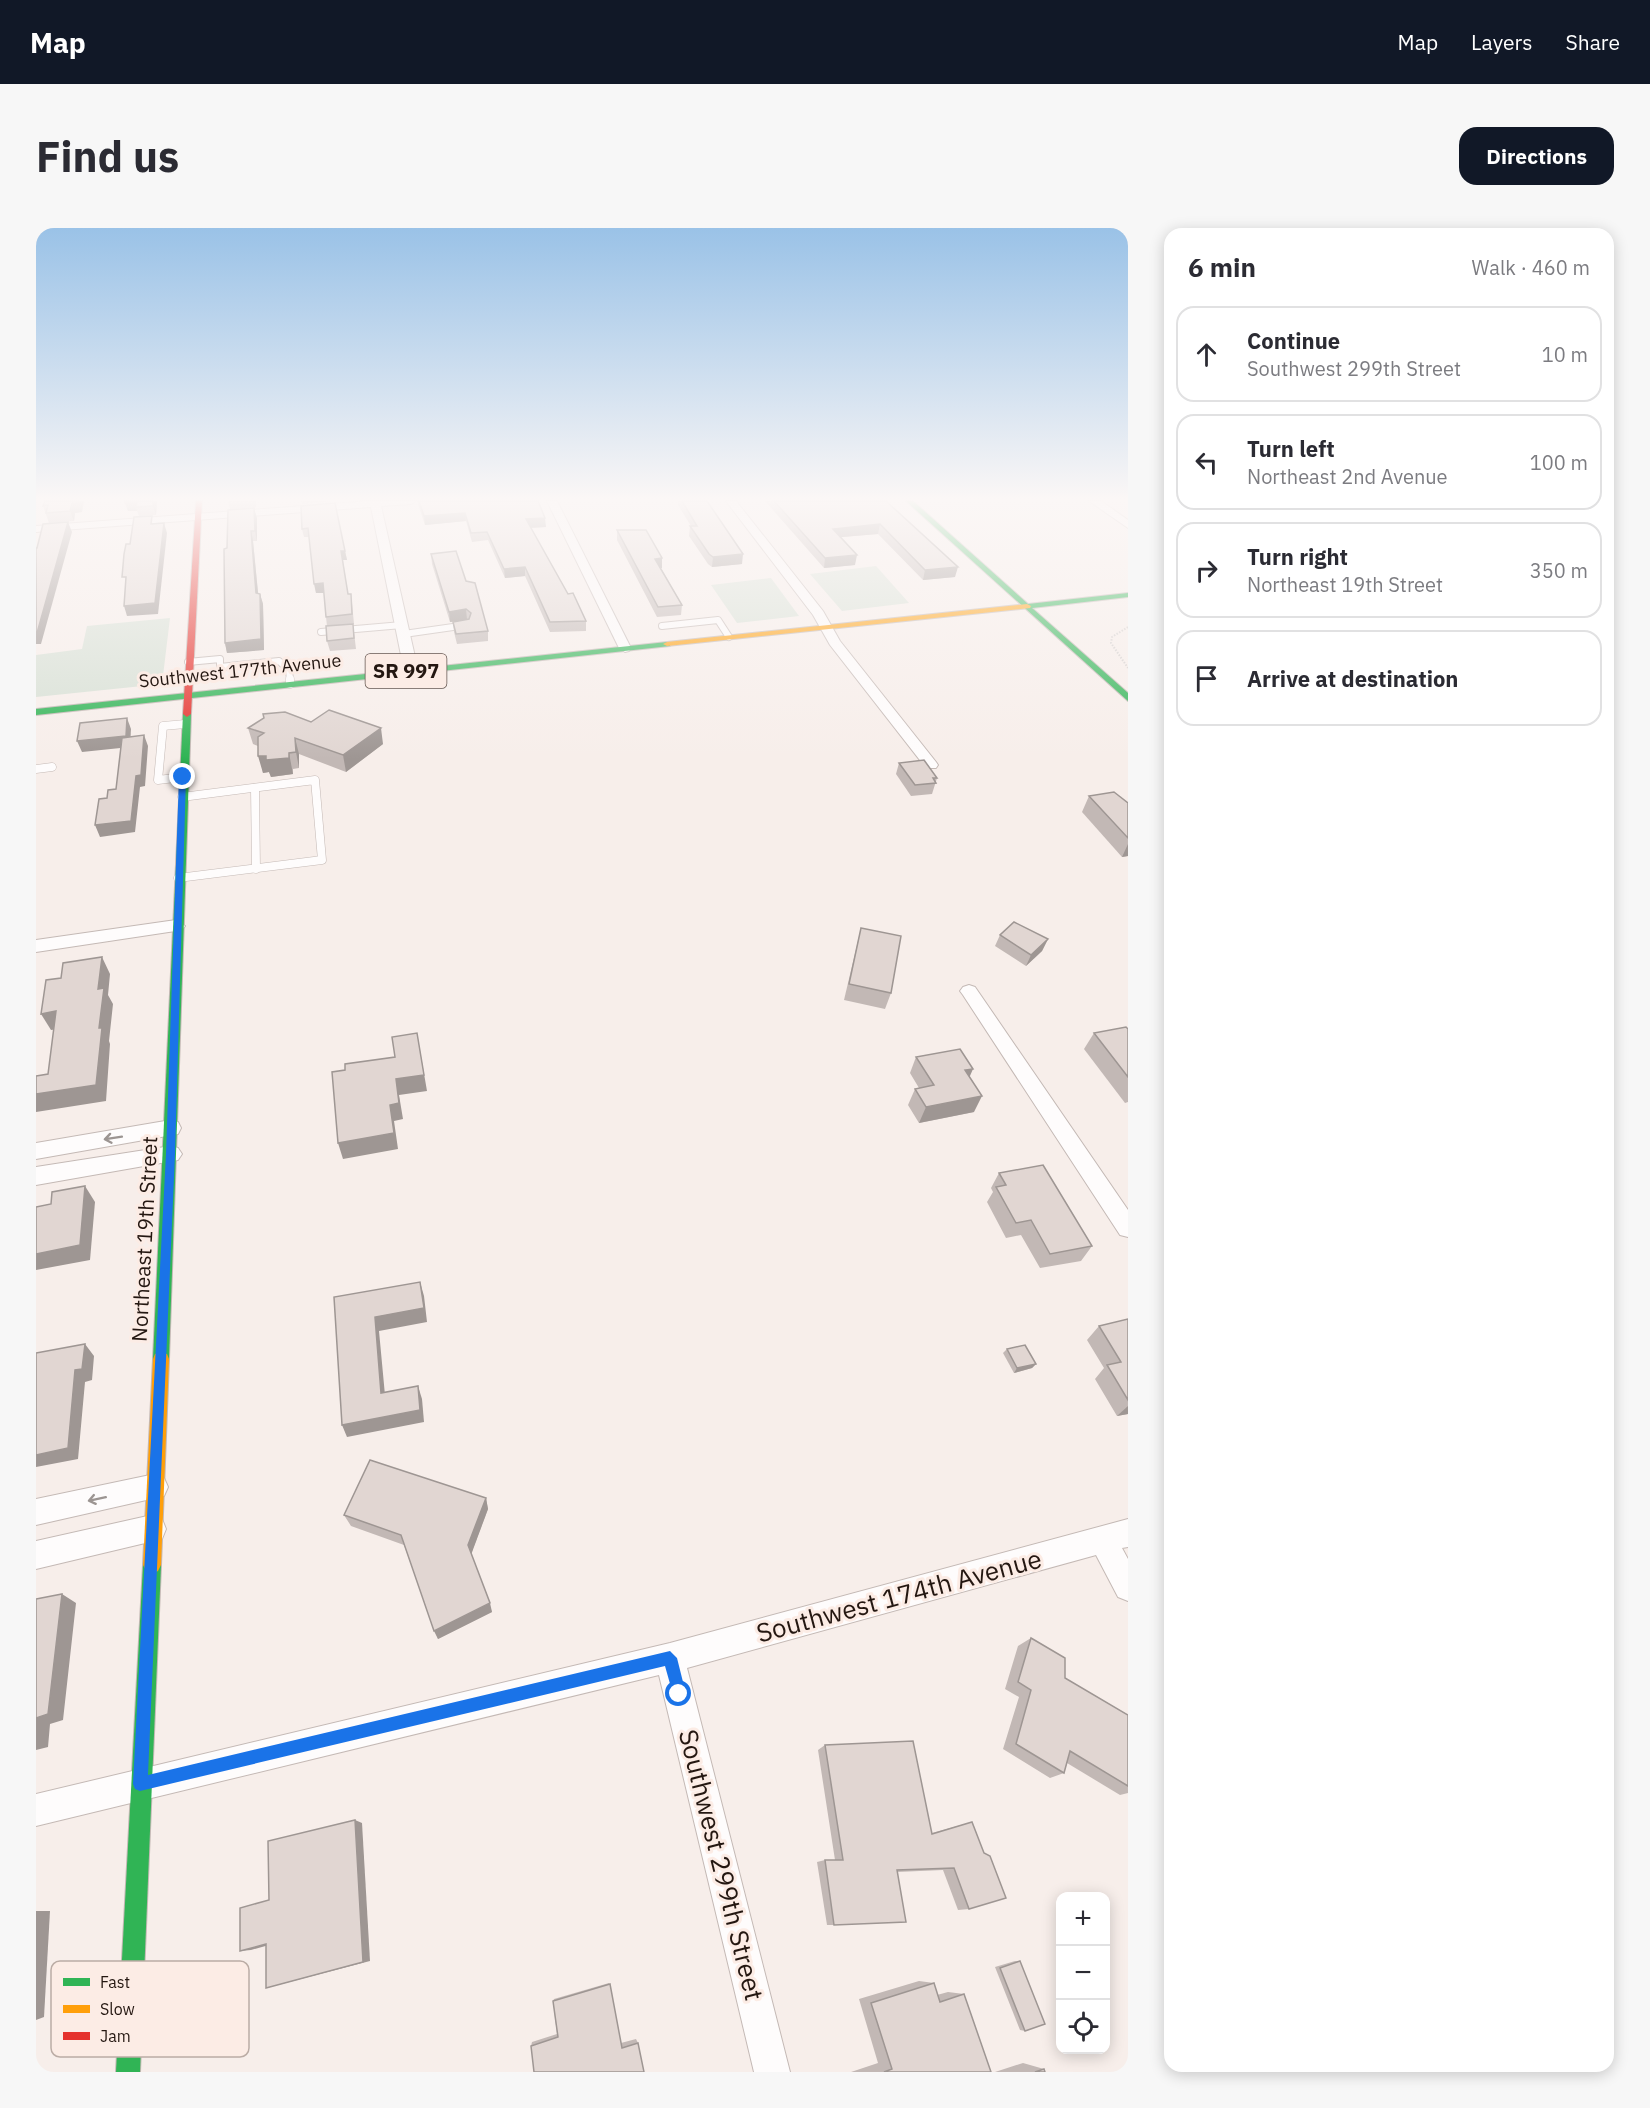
<!DOCTYPE html>
<html lang="en">
<head>
<meta charset="utf-8">
<style>
  body { margin:0; font-family:"IBM Plex Sans",sans-serif; background:#f7f7f7; color:#2b2b33 }
  .controls { position:absolute; right:18px; bottom:18px; display:grid; overflow:hidden; border-radius:12px; box-shadow:0 3px 15px #0003 }
  .controls button { width:54px; height:54px; display:grid; place-items:center; padding:0; border:0; border-bottom:2px solid #e1e1e2; background:#fff; color:#2b2b33; font:30px sans-serif }
  .stop { position:absolute; width:18px; height:18px; margin:-14px; border:4px solid #1a73e8; border-radius:50%; background:#fff }
  .stop.end { background:#1a73e8; border-color:#fff; box-shadow:0 2px 6px #0008 }
  .list { margin:0; padding:0; list-style:none }
  h2 { display:flex; justify-content:space-between; align-items:center; height:78px; margin:0; padding:0 24px; font-size:26px }
  h2 small { font-size:20px; font-weight:400; color:#7c7c81 }
  .list li { display:grid; grid-template-columns:39px 1fr auto; gap:18px; align-items:center; box-sizing:border-box; height:96px; margin:0 12px 12px; padding:0 12px; border:2px solid #e1e1e2; border-radius:18px }
  .list b { display:block; font-size:22px; white-space:nowrap }
  .list p { margin:0; font-size:20px; white-space:nowrap; color:#7c7c81 }
  .list em { font-size:20px; font-style:normal; color:#7c7c81 }
  .icon { flex:none; width:33px; height:33px; fill:none; stroke:currentColor; stroke-width:2; stroke-linecap:round; stroke-linejoin:round }
  .map { position:relative; flex:none; width:1092px; height:1844px; overflow:hidden; border-radius:18px }
  header { display:flex; align-items:center; gap:36px; box-sizing:border-box; height:84px; padding:0 30px; background:#111827; color:#fff }
  header strong { font-size:28px }
  nav { display:flex; gap:33px; margin-inline-start:auto; font-size:21px }
  .intro { display:flex; align-items:center; justify-content:space-between; box-sizing:border-box; height:144px; padding:0 36px }
  h1 { margin:0; font-size:42px }
  .button { padding:15px 27px; border-radius:18px; background:#111827; color:#fff; font-size:21px; font-weight:700 }
  main { display:flex; gap:36px; padding:0 36px }
  aside { flex:1; background:#fff; border-radius:18px; box-shadow:0 3px 15px #0003 }
  .map>svg:first-child { display:block }
  .green { fill:#d7e0d5 }
  .lines { fill:none; stroke-linecap:round; stroke-linejoin:round }
  .lane-far1-casing { stroke:#c4b9b5; stroke-width:8 }
  .lane-casing { stroke:#c4b9b5; stroke-width:9 }
  .street-casing { stroke:#c4b9b5; stroke-width:2 }
  .fast-casing { stroke:#c4b9b5; stroke-width:2 }
  .slow-casing { stroke:#c4b9b5; stroke-width:2 }
  .jam-casing { stroke:#c4b9b5; stroke-width:2 }
  .path { stroke:#d4d0ce; stroke-width:2; stroke-dasharray:1.5 1.5; stroke-linecap:butt }
  .lane-far1 { stroke:#fefcfc; stroke-width:6 }
  .lane { stroke:#fefcfc; stroke-width:8 }
  .street { fill:#fefcfc; fill-rule:evenodd }
  .fast { fill:#30b455; fill-rule:evenodd }
  .slow { fill:#ff9f0a; fill-rule:evenodd }
  .jam { fill:#e5322d; fill-rule:evenodd }
  .wall { fill:#c2b8b5 }
  .shaded-wall { fill:#9e9693 }
  .building { fill:#e1d6d2; stroke:#9e9693; stroke-width:1.5 }
  .oneway { stroke:#9c9592 }
  .route { fill:#1a73e8 }
  .labels { text-anchor:middle; stroke-width:6; stroke-linejoin:round; paint-order:stroke }
  .far-street-label { font-size:18px; fill:#241711; stroke:#fcece5 }
  .shield { fill:#fcece5; stroke:#655751; stroke-width:1.5 }
  .shield-label { font-size:20px; font-weight:bold; fill:#241711 }
  .street-label { font-size:21px; fill:#241711; stroke:#fcece5 }
  .near-street-label { font-size:26px; fill:#241711; stroke:#fcece5 }
  .key { fill:#fcece5; stroke:#bbaca5; stroke-width:1.5 }
  .key-label { font-size:16px; fill:#241711 }
</style>
</head>
<body>
<header>
<strong>Map</strong>
<nav><a>Map</a><a>Layers</a><a>Share</a></nav>
</header>
<div class="intro"><h1>Find us</h1><a class="button">Directions</a></div>
<main>
<div class="map">
<svg width="1092" height="1844" viewBox="0 0 1092 1844">
  <rect width="100%" height="100%" fill="#f7eeea"/>
  <!-- green -->
  <g class="green">
    <path d="M840 338 873 375 806 383 774 346Z"/>
    <path d="M735 350 763 388 701 395 675 357Z"/>
    <path d="M134 390 126 456 0 469V427L46 421 51 398Z"/>
  </g>
  <g class="lines">
    <!-- lane-far1 casing -->
    <g class="lane-far1-casing">
      <g id="lane-far1">
        <path d="M626 398 682 392 693 409"/>
        <path d="M285 404 366 397"/>
        <path d="M368 406 431 397"/>
        <path d="M152 434 184 431V439L243 433 253 442 254 452"/>
      </g>
    </g>
    <!-- lane casing -->
    <g class="lane-casing">
      <g id="lane">
        <path d="M254 451V456"/>
        <path d="M0 541 16 539"/>
        <path d="M147 549 122 552 127 498 149 496"/>
        <path d="M219 560 220 641"/>
        <path d="M142 650 286 632 279 552 146 569"/>
      </g>
    </g>
    <!-- street casing -->
    <g class="street-casing">
      <g id="street">
        <path d="M334 273H380L375 276 345 278 382 442 380 445 375 446 368 442 335 279 0 304V298Z"/>
        <path d="M511 273H521L595 420 593 423 589 424 583 420Z"/>
        <path d="M690 273H700L787 383 804 413 900 534 902 537 900 540H890L794 417 777 387Z"/>
        <path d="M1053 273H1065L1092 292V300Z"/>
        <path d="M140 692 149 698 146 702 0 724V712Z"/>
        <path d="M933 757 939 759 1092 982V1009L1084 1007 927 767 924 763 927 759Z"/>
        <path d="M135 892 142 894 145 900 142 906 0 931V915Z"/>
        <path d="M135 918 142 920 146 926 142 932 0 957V939Z"/>
        <path d="M119 1246 128 1250 132 1259 128 1268 0 1297V1271Z"/>
        <path d="M116 1287 126 1291 130 1301 126 1311 0 1341V1313Z"/>
        <path d="M1092 1291V1319L1086 1320 1092 1331V1373L1082 1369 1060 1327 651 1440 754 1844H718L623 1447 0 1598V1566L634 1415Z"/>
      </g>
    </g>
    <!-- fast casing -->
    <g class="fast-casing">
      <g id="fast">
        <path d="M870 273H877L992 376 1092 365V369L996 380 1092 465V473Z"/>
        <path d="M631 414H634V418L0 487V481Z"/>
        <path d="M151 483 155 486 133 1131 131 1136 125 1138 119 1136 117 1131 147 486Z"/>
        <path d="M116 1328 122 1331 125 1337 104 1844H80L107 1337 110 1331Z"/>
      </g>
    </g>
    <!-- slow casing -->
    <g class="slow-casing">
      <g id="slow">
        <path d="M991 376 995 378 994 380 631 418 627 416 631 414Z"/>
        <path d="M125 1124 131 1126 133 1131 125 1337 122 1343 116 1346 110 1343 107 1337 117 1131 119 1126Z"/>
      </g>
    </g>
    <!-- jam casing -->
    <g class="jam-casing">
      <path id="jam" d="M160 273H166L155 486 151 489 147 486Z"/>
    </g>
    <!-- path -->
    <path class="path" d="M1092 399 1076 409 1075 415 1092 440"/>
    <!-- lane-far1 -->
    <use href="#lane-far1" class="lane-far1"/>
    <!-- lane -->
    <use href="#lane" class="lane"/>
    <!-- street -->
    <use href="#street" class="street"/>
    <!-- fast -->
    <use href="#fast" class="fast"/>
    <!-- slow -->
    <use href="#slow" class="slow"/>
    <!-- jam -->
    <use href="#jam" class="jam"/>
  </g>
  <!-- wall -->
  <g class="wall">
    <path d="M89 273H121L120 287 103 288 101 283H92Z"/>
    <path d="M192 273H220V279L194 281Z"/>
    <path d="M265 273H299L266 276Z"/>
    <path d="M381 273H502L510 299 495 300 532 366 550 393V403L514 404 489 348 469 350 452 312 436 314 430 293 389 297Z"/>
    <path d="M642 273H671L706 336 676 339 672 336 653 308 654 298H655L642 277Z"/>
    <path d="M729 273H850L919 349 887 352 842 306 805 309 819 337 788 340Z"/>
    <path d="M7 278 46 284 39 285 38 293 13 295Z"/>
    <path d="M265 278 309 323 311 332H307L312 366 316 375 318 396H317L320 421 294 423 291 413V398L290 389 288 365H280L273 309H268L266 301Z"/>
    <path d="M221 290V313H217L222 365 224 366 227 376 228 422 191 425 189 415 191 320Z"/>
    <path d="M581 302 626 330 625 340 646 377 645 387 621 389 581 312Z"/>
    <path d="M395 326 430 353 452 403V413L421 416 418 404 417 394H414L396 336Z"/>
    <path d="M275 494 347 516 310 544 263 526V540L257 541V546L235 549 233 544 227 545 222 518 217 516 212 500Z"/>
    <path d="M863 535 901 550 896 566 875 568 860 546Z"/>
    <path d="M1053 568 1092 575V628L1086 629 1046 584Z"/>
    <path d="M825 700 855 765 849 781 808 772Z"/>
    <path d="M964 707 1012 711 1006 723 990 738 959 718Z"/>
    <path d="M1092 801V874L1089 875 1048 821 1058 805Z"/>
    <path d="M880 829 934 849 938 884 883 895 872 877 879 861 883 860 874 845Z"/>
    <path d="M963 945 1056 1018 1045 1033 1004 1040 985 1007 970 1010 951 974 957 964 955 960Z"/>
    <path d="M1092 1091V1186L1081 1188 1059 1151 1068 1140 1051 1112 1063 1098Z"/>
    <path d="M971 1121 1000 1136 996 1140 978 1145 967 1125Z"/>
    <path d="M450 1270 452 1281 435 1326 456 1384 402 1411 368 1317 315 1298 308 1287Z"/>
    <path d="M995 1410 1029 1450 1092 1487V1565L1084 1567 1031 1535 1028 1545 1014 1550 967 1521 983 1469 969 1461 982 1418Z"/>
    <path d="M789 1517 896 1605 936 1594 933 1681 922 1682 907 1642 861 1644 798 1697H791L781 1634 789 1632H799L782 1522Z"/>
    <path d="M979 1733H984L989 1803 984 1802 959 1739Z"/>
    <path d="M883 1753 898 1755 901 1767 912 1764 928 1766 955 1844H815L842 1835 823 1771Z"/>
    <path d="M573 1755 585 1815 600 1811 602 1815 608 1844 495 1818 496 1814 521 1806 517 1773 518 1771Z"/>
    <path d="M987 1835 1008 1841 1009 1844H959Z"/>
  </g>
  <!-- shaded-wall -->
  <g class="shaded-wall">
    <path d="M43 273H48L46 284 39 285 38 293 34 283 36 275Z"/>
    <path d="M117 273H121L120 287 117 278Z"/>
    <path d="M101 274 100 279 101 283H92L89 275Z"/>
    <path d="M218 280 221 290V313L219 303Z"/>
    <path d="M429 285 430 293 389 297 388 288Z"/>
    <path d="M509 290 510 299 490 300V291Z"/>
    <path d="M32 294 36 304 5 416H0V406Z"/>
    <path d="M128 295 131 305 122 386 91 388 88 378Z"/>
    <path d="M844 296 842 306 795 310 797 301Z"/>
    <path d="M215 303 217 313 223 375 220 365Z"/>
    <path d="M305 323H309L311 332H307Z"/>
    <path d="M707 326 706 336 676 339 677 329Z"/>
    <path d="M821 327 819 337 788 340 789 330Z"/>
    <path d="M626 330V340L619 341V331Z"/>
    <path d="M489 339V348L469 350 468 341Z"/>
    <path d="M922 339 919 349 887 352 889 342Z"/>
    <path d="M287 355 289 365H280L278 356Z"/>
    <path d="M224 366 227 376 228 422 191 425 189 415Z"/>
    <path d="M430 381 431 392 414 394 413 384Z"/>
    <path d="M91 490 95 501 94 519 46 524 41 513Z"/>
    <path d="M345 500 347 516 310 544 307 527Z"/>
    <path d="M108 507 112 518 109 558 104 559 99 604 64 609 59 597 100 548Z"/>
    <path d="M259 510 263 526V540L260 524Z"/>
    <path d="M253 525 257 546 235 549 233 544 227 545 222 528Z"/>
    <path d="M1092 616V628L1086 629Z"/>
    <path d="M1012 711 1006 723 990 738 995 727Z"/>
    <path d="M66 729 74 746 72 767 77 776 73 813 74 816 70 873 0 884V866L63 800 62 761Z"/>
    <path d="M20 783 29 800 15 802 5 786Z"/>
    <path d="M381 805 391 863 363 867 367 891 358 893 362 921 307 931 302 915 354 877 360 851Z"/>
    <path d="M937 841 930 857 929 842Z"/>
    <path d="M946 868 938 884 883 895 890 879Z"/>
    <path d="M49 958 59 974 54 1032 0 1042V1026Z"/>
    <path d="M384 1054 388 1068 391 1094 343 1103 350 1178 345 1165 339 1089Z"/>
    <path d="M49 1116 58 1128 56 1152 49 1154 42 1231 0 1239V1227L39 1142Z"/>
    <path d="M1000 1136 996 1140 978 1145 981 1140Z"/>
    <path d="M382 1158 386 1171 388 1194 311 1209 306 1197Z"/>
    <path d="M1092 1178V1186L1081 1188Z"/>
    <path d="M450 1270 452 1281 435 1327 432 1317Z"/>
    <path d="M26 1366 40 1375 27 1492 14 1496 12 1519 0 1522V1490Z"/>
    <path d="M454 1375 456 1384 402 1411 398 1403Z"/>
    <path d="M319 1592 326 1595 334 1733 230 1760Z"/>
    <path d="M0 1683H14L8 1789 0 1792Z"/>
    <path d="M240 1715 215 1722 204 1723 230 1716Z"/>
  </g>
  <!-- building -->
  <g class="building">
    <path d="M9 273H43L42 275H36L34 283 10 285 12 277 7 278Z"/>
    <path d="M89 273H117V278L100 279 101 274 89 275Z"/>
    <path d="M383 273H502L509 290 490 291 532 366 537 365 550 393 514 394 489 339 468 341 451 304 435 305 429 285 388 288Z"/>
    <path d="M646 273H671L707 326 677 329 673 326 654 298H661Z"/>
    <path d="M738 273H850L922 339 889 342 844 296 797 301 821 327 789 330Z"/>
    <path d="M299 275 309 323H305L312 366H315L316 386 290 389 287 355 278 356 272 300 266 301 265 278Z"/>
    <path d="M218 280 219 303H215L220 365 224 366 225 411 189 415 188 321 191 320 192 282Z"/>
    <path d="M116 288 115 296 128 295 119 375 88 378 90 349H86L88 326 90 316H94L98 289Z"/>
    <path d="M32 294 1 405 0 406V320H1L7 296Z"/>
    <path d="M581 302H610L626 330 619 331 646 377 622 379Z"/>
    <path d="M420 323 430 353 439 355 452 403 420 406 417 394 433 391 435 385 430 381 413 384 395 326Z"/>
    <path d="M317 396 318 410 291 413 290 398Z"/>
    <path d="M293 482 345 500 307 527 259 510 260 524 253 525V530L230 532V528H222V509L228 505 212 500 228 490 227 486 249 484 275 494Z"/>
    <path d="M91 490 90 508 41 513 44 495Z"/>
    <path d="M108 507 105 547 100 548 95 593 59 597 63 571 71 570 72 562 80 561 86 510Z"/>
    <path d="M888 532 901 550H897L900 555 879 557 863 535Z"/>
    <path d="M1078 564 1092 575V610L1053 568Z"/>
    <path d="M978 694 1012 711 995 727 964 707Z"/>
    <path d="M825 700 865 708 855 765 813 756Z"/>
    <path d="M66 729 62 761 68 760 63 800H66L60 857 0 866V848L12 846 20 783 5 786 10 752 25 750 27 735Z"/>
    <path d="M1090 799 1092 801V849L1058 805Z"/>
    <path d="M381 805 388 847 360 851 363 875 354 877 358 905 302 915 296 844 309 842V836L359 829 356 809Z"/>
    <path d="M924 821 937 841 929 842 946 868 890 879 879 861 898 857 880 829Z"/>
    <path d="M1007 937 1056 1018 1014 1026 995 992 980 995 960 959 970 957 963 945Z"/>
    <path d="M49 958 44 1017 0 1026V979L15 976 16 964Z"/>
    <path d="M384 1054 388 1080 339 1089 345 1165 382 1158 384 1182 306 1197 298 1069Z"/>
    <path d="M1092 1091V1172L1071 1137 1085 1134 1063 1098Z"/>
    <path d="M49 1116 46 1141 39 1142 32 1220 0 1227V1125Z"/>
    <path d="M989 1117 1000 1136 981 1140 971 1121Z"/>
    <path d="M334 1232 450 1270 432 1317 454 1375 398 1403 365 1307 308 1287Z"/>
    <path d="M26 1366 12 1486 0 1490V1371Z"/>
    <path d="M995 1410 1029 1430V1450L1092 1487V1558L1034 1523 1028 1545 980 1516 995 1462 982 1454Z"/>
    <path d="M877 1513 896 1606 936 1594 948 1625 954 1628 970 1670 933 1681 918 1640 861 1642 870 1694 798 1697 789 1632H807L789 1517Z"/>
    <path d="M319 1592 327 1734 230 1760V1716L204 1723V1680L233 1672 232 1613Z"/>
    <path d="M984 1733 1009 1796 989 1803 964 1740Z"/>
    <path d="M898 1755 904 1774 928 1766 955 1844H848L856 1841 835 1775Z"/>
    <path d="M574 1756 586 1820 602 1815 608 1844H498L495 1818 522 1809 517 1773Z"/>
    <path d="M1008 1841 1009 1844H999Z"/>
  </g>
  <!-- one-way arrows -->
  <defs><path id="oneway-shaft" d="M-6 0H5M1.5-3L5.5 0L1.5 3" fill="none" stroke-width="1.6" stroke-linecap="round" stroke-linejoin="round" transform="scale(1.5)"/></defs>
  <g class="oneway">
    <use href="#oneway-shaft" transform="translate(77 910) rotate(171)"/>
    <use href="#oneway-shaft" transform="translate(61 1271) rotate(168)"/>
  </g>
  <!-- sky -->
  <linearGradient id="sky" x2="0" y2="1"><stop stop-color="#9ac2e7"/><stop offset="0.51" stop-color="#fbf7f6"/><stop offset="1" stop-color="#fbf7f6" stop-opacity="0"/></linearGradient>
  <rect width="1092" height="531" fill="url(#sky)"/>
  <!-- route -->
  <path class="route" d="M147 547 150 549 139 926 112 1547 634 1423 641 1430 650 1466 648 1470H638L629 1438 104 1563 99 1561 97 1556 130 926 143 549Z"/>
  <g class="labels">
    <!-- far-street labels -->
    <g class="far-street-label">
      <text transform="translate(204 443) rotate(-6)" y="6">Southwest 177th Avenue</text>
    </g>
    <!-- shield labels -->
    <rect class="shield" x="329.5" y="426" width="81" height="34" rx="4.5"/>
    <g class="shield-label">
      <text x="370" y="450">SR 997</text>
    </g>
    <!-- street labels -->
    <g class="street-label">
      <text transform="translate(109 1011) rotate(-87)" y="7">Northeast 19th Street</text>
    </g>
    <!-- near-street labels -->
    <g class="near-street-label">
      <text transform="translate(863 1368) rotate(-15)" y="9">Southwest 174th Avenue</text>
      <text transform="translate(685 1637) rotate(76)" y="9">Southwest 299th Street</text>
    </g>
  </g>
  <!-- legend -->
  <rect x="15" y="1733" width="198" height="96" rx="9" class="key"/>
  <rect x="27" y="1750" width="27" height="8" fill="#30b455"/>
  <rect x="27" y="1777" width="27" height="8" fill="#ff9f0a"/>
  <rect x="27" y="1804" width="27" height="8" fill="#e5322d"/>
  <g class="key-label">
    <text x="64" y="1760">Fast</text>
    <text x="64" y="1787">Slow</text>
    <text x="64" y="1814">Jam</text>
  </g>
</svg>
<div class="controls">
<button>+</button>
<button>−</button>
<button><svg class="icon" aria-label="locate" viewBox="0 0 24 24"><circle cx="12" cy="12" r="6"/><path d="M12 2v4M12 18v4M2 12h4M18 12h4"/></svg></button>
</div>
<div class="stop" style="left:643px;top:1466px"></div>
<div class="stop end" style="left:147px;top:549px"></div>
</div>
<aside>
<h2>6 min<small>Walk · 460 m</small></h2>
<ul class="list">
<li><svg class="icon" aria-label="ahead" viewBox="0 0 24 24"><path d="M12 20V5M6 11l6-6 6 6"/></svg><div><b>Continue</b><p>Southwest 299th Street</p></div><em>10 m</em></li>
<li><svg class="icon" aria-label="left" viewBox="0 0 24 24"><path d="M17 20v-9H6M10 6l-5 5 5 5"/></svg><div><b>Turn left</b><p>Northeast 2nd Avenue</p></div><em>100 m</em></li>
<li><svg class="icon" aria-label="right" viewBox="0 0 24 24"><path d="M7 20v-9h11M14 6l5 5-5 5"/></svg><div><b>Turn right</b><p>Northeast 19th Street</p></div><em>350 m</em></li>
<li><svg class="icon" aria-label="arrive" viewBox="0 0 24 24"><path d="M6 21V4h12l-3 4 3 4H6"/></svg><div><b>Arrive at destination</b></div></li>
</ul>
</aside>
</main>
</body>
</html>
